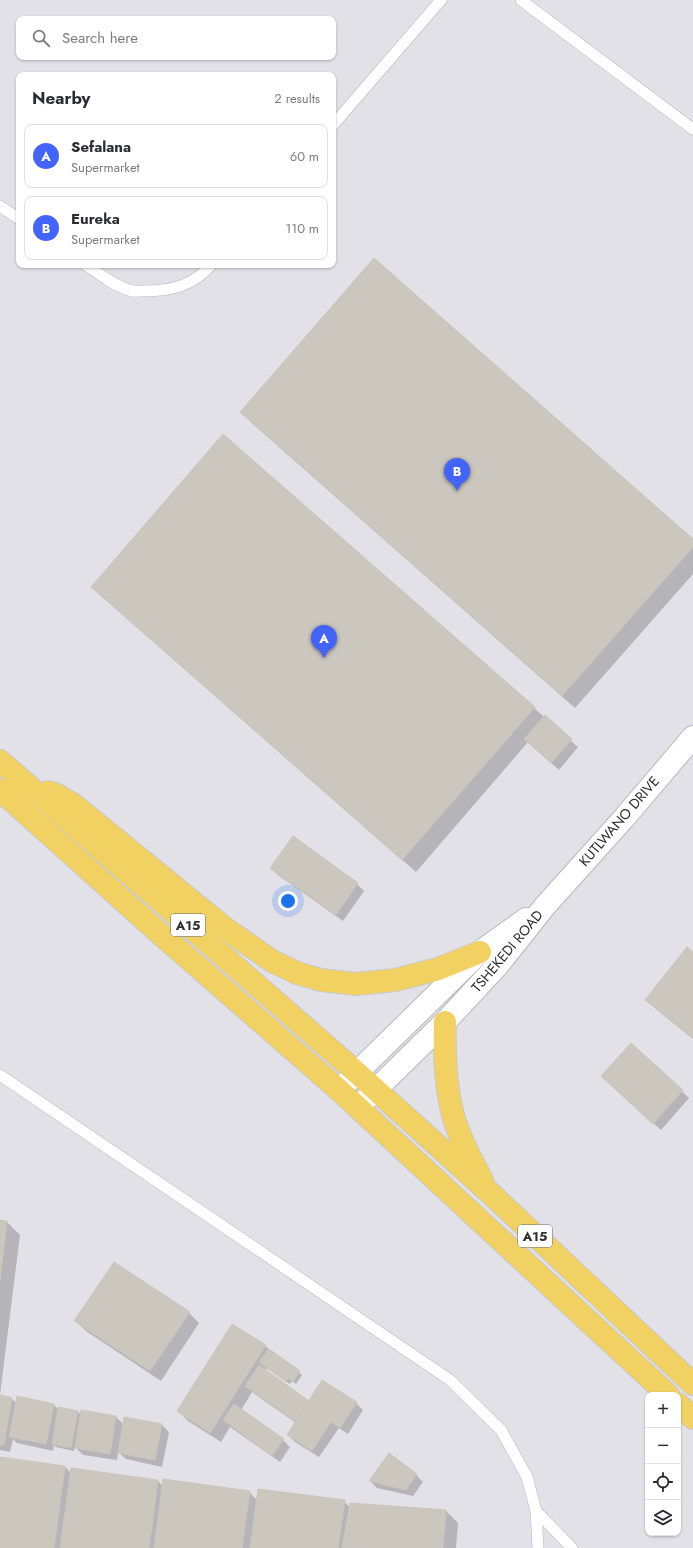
<!DOCTYPE html>
<html lang="en">
<head>
<meta charset="utf-8">
<style>
  body { margin:0; font-family:Jost,sans-serif; background:#f2f2f3; color:#2b2b33 }
  .controls { position:absolute; right:12px; bottom:12px; display:grid; overflow:hidden; border-radius:8px; box-shadow:0 1px 3px #0004 }
  .controls button { width:36px; height:36px; display:grid; place-items:center; padding:0; border:0; border-bottom:1px solid #e1e1e2; background:#fff; color:#2b2b33; font:20px sans-serif }
  .you { position:absolute; left:288px; top:901px; width:14px; height:14px; margin:-10px; border:3px solid #fff; border-radius:50%; background:#1a73e8; box-shadow:0 0 0 6px #1a73e833 }
  .badge { display:grid; place-items:center; width:26px; height:26px; border-radius:50%; background:#4264fb; color:#fff; font-size:13px; font-weight:700 }
  .pin { position:absolute; translate:-50% -33px; filter:drop-shadow(0 1px 2px #0008) }
  .pin::after { content:''; position:absolute; top:21px; width:14px; height:12px; background:inherit; clip-path:polygon(0 0,100% 0,50% 100%) }
  .list { margin:0; padding:0; list-style:none }
  h2 { display:flex; justify-content:space-between; align-items:center; height:52px; margin:0; padding:0 16px; font-size:17px }
  h2 small { font-size:13px; font-weight:400; color:#7c7c81 }
  .list li { display:grid; grid-template-columns:26px 1fr auto; gap:12px; align-items:center; box-sizing:border-box; height:64px; margin:0 8px 8px; padding:0 8px; border:1px solid #e1e1e2; border-radius:8px }
  .list b { display:block; font-size:15px; white-space:nowrap }
  .list p { margin:0; font-size:13px; white-space:nowrap; color:#7c7c81 }
  .list em { font-size:13px; font-style:normal; color:#7c7c81 }
  .icon { flex:none; width:22px; height:22px; fill:none; stroke:currentColor; stroke-width:2; stroke-linecap:round; stroke-linejoin:round }
  .map { position:relative; flex:none; width:693px; height:1548px; overflow:hidden }
  .search { position:absolute; background:#fff; box-shadow:0 1px 3px #0004; left:16px; top:16px; width:320px; height:44px; display:flex; align-items:center; gap:10px; box-sizing:border-box; padding:0 14px; border-radius:8px; color:#7c7c81; font-size:15px }
  .panel { position:absolute; background:#fff; box-shadow:0 1px 3px #0004; left:16px; top:72px; width:320px; height:196px; border-radius:8px }
  .map>svg:first-child { display:block }
  .industrial { fill:#e3e1e8; fill-rule:evenodd }
  .shadow { fill:#0003 }
  .building { fill:#cbc7bf; stroke:#cbc5ba }
  .lines { fill:none; stroke-linecap:round; stroke-linejoin:round }
  .service-casing { stroke:#b4b7c1; stroke-width:12 }
  .tertiary-casing { stroke:#b4b7c1; stroke-width:24 }
  .primary-casing { stroke:#c9c9c9; stroke-width:24 }
  .service { stroke:#fff; stroke-width:11 }
  .tertiary { stroke:#fff; stroke-width:22 }
  .primary { stroke:#f2d163; stroke-width:22 }
  .labels { text-anchor:middle; stroke-width:4; stroke-linejoin:round; paint-order:stroke }
  .shield { fill:#fff; stroke:#6d6d6d; stroke-width:1 }
  .shield-label { font-size:13px; font-weight:bold; fill:#2e2e2e }
  .street-label { font-size:14px; fill:#2e2e2e; stroke:#fff }
</style>
</head>
<body>
<div class="map">
<svg width="693" height="1548" viewBox="0 0 693 1548">
  <rect width="100%" height="100%" fill="#efe9e1"/>
  <!-- industrial -->
  <path class="industrial" d="M0 0H693V1548H0ZM19 19H333V57H19ZM19 75H333V265H19ZM648 1395H678V1533H648Z"/>
  <!-- shadow -->
  <g class="shadow">
    <path d="M241 412 693 541V574L575 708 254 425Z"/>
    <path d="M92 587 534 708 578 747 559 770 528 742 416 872 105 599Z"/>
    <path d="M293 838 357 884 364 891 343 921 278 875 271 868Z"/>
    <path d="M693 953V1039L657 1010 647 1000Z"/>
    <path d="M631 1044 689 1098 661 1130 609 1083Z"/>
    <path d="M0 1221 7 1222 20 1235 0 1395Z"/>
    <path d="M189 1313 199 1323 161 1381 86 1331 76 1321Z"/>
    <path d="M265 1346 302 1375 296 1384 292 1381 290 1384 267 1368 265 1371 309 1402 356 1403 363 1410 348 1434 339 1428 319 1457 295 1442 288 1435 296 1423 252 1392 241 1410 283 1440 290 1447 280 1462 230 1427 221 1442 188 1421 178 1411Z"/>
    <path d="M0 1396 11 1398 17 1404 54 1405 59 1410 78 1412 82 1415 116 1417 124 1425H162L169 1432 162 1467 126 1459 118 1452 117 1460 83 1455 75 1447 74 1451 56 1447 54 1445 53 1451 17 1443 13 1439 10 1452 0 1450Z"/>
    <path d="M389 1455 416 1475 423 1482 413 1496 377 1488 370 1481Z"/>
    <path d="M0 1458 65 1467 71 1473 158 1481 163 1486 249 1492 257 1500 344 1501 350 1508 446 1511 458 1523 456 1548H0Z"/>
  </g>
  <!-- building -->
  <g class="building">
    <path d="M374 258 693 539V547L562 696 240 412Z"/>
    <path d="M223 434 535 707 402 860 91 587Z"/>
    <path d="M545 715 572 739 551 763 524 739Z"/>
    <path d="M293 836 358 883 336 915 270 868Z"/>
    <path d="M687 947 693 952V1038L645 1000Z"/>
    <path d="M631 1043 683 1090 653 1124 601 1076Z"/>
    <path d="M0 1220 7 1221 0 1281Z"/>
    <path d="M114 1262 190 1312 150 1371 74 1321Z"/>
    <path d="M232 1324 266 1345 210 1433 177 1411Z"/>
    <path d="M269 1349 300 1371 293 1382 288 1378 286 1382 259 1362Z"/>
    <path d="M259 1365 309 1401 295 1421 245 1386Z"/>
    <path d="M322 1380 357 1402 340 1428 331 1422 312 1451 287 1435Z"/>
    <path d="M0 1395 12 1398 4 1445H0Z"/>
    <path d="M17 1396 54 1404 46 1444 9 1437Z"/>
    <path d="M234 1404 284 1439 272 1456 223 1420Z"/>
    <path d="M58 1407 78 1411 71 1448 52 1444Z"/>
    <path d="M81 1410 116 1416 110 1454 75 1448Z"/>
    <path d="M124 1417 162 1424 155 1460 118 1453Z"/>
    <path d="M389 1453 417 1474 406 1490 369 1481Z"/>
    <path d="M0 1457 65 1466 54 1548H0Z"/>
    <path d="M71 1468 158 1480 149 1548H60Z"/>
    <path d="M163 1479 250 1491 242 1548H154Z"/>
    <path d="M258 1489 345 1500 338 1548H250Z"/>
    <path d="M350 1503 446 1510 443 1548H342Z"/>
  </g>
  <g class="lines">
    <!-- service casing -->
    <g class="service-casing">
      <g id="service">
        <path d="M521 0 693 129"/>
        <path d="M333 125 441 0"/>
        <path d="M0 206 19 219"/>
        <path d="M86 265C99 274 113 285 129 290 133 292 139 291 144 291 171 291 193 286 211 265"/>
        <path d="M0 1075 450 1380 501 1430 527 1477 536 1511 538 1548"/>
        <path d="M536 1511 572 1548"/>
      </g>
    </g>
    <!-- tertiary casing -->
    <g class="tertiary-casing">
      <g id="tertiary">
        <path d="M339 1090 480 952 526 919"/>
        <path d="M358 1107 445 1022 498 965 545 906 624 818 693 737"/>
      </g>
    </g>
    <!-- primary casing -->
    <g class="primary-casing">
      <g id="primary">
        <path d="M0 761 356 1072 489 1192 693 1384"/>
        <path d="M0 790 156 930 339 1090 668 1395"/>
        <path d="M48 792 55 794 74 805 226 929 272 961 297 973 321 980 356 984 395 980 438 969 480 952"/>
        <path d="M445 1022C444 1054 445 1084 453 1115 459 1137 471 1159 482 1180"/>
        <path d="M678 1404 693 1418"/>
      </g>
    </g>
    <!-- service -->
    <use href="#service" class="service"/>
    <!-- tertiary -->
    <use href="#tertiary" class="tertiary"/>
    <!-- primary -->
    <use href="#primary" class="primary"/>
  </g>
  <g class="labels">
    <!-- shield labels -->
    <g class="shield">
      <rect x="171" y="914" width="34" height="22" rx="3"/>
      <rect x="518" y="1225" width="34" height="22" rx="3"/>
    </g>
    <g class="shield-label">
      <text x="188" y="930">A15</text>
      <text x="535" y="1241">A15</text>
    </g>
    <!-- street labels -->
    <g class="street-label">
      <text transform="translate(619 821) rotate(-49)" y="5">KUTLWANO DRIVE</text>
      <text transform="translate(507 951) rotate(-50)" y="5">TSHEKEDI ROAD</text>
    </g>
  </g>
</svg>
<div class="controls">
<button>+</button>
<button>−</button>
<button><svg class="icon" aria-label="locate" viewBox="0 0 24 24"><circle cx="12" cy="12" r="6"/><path d="M12 2v4M12 18v4M2 12h4M18 12h4"/></svg></button>
<button><svg class="icon" aria-label="layers" viewBox="0 0 24 24"><path d="M12 4l9 5-9 5-9-5zM3 14l9 5 9-5"/></svg></button>
</div>
<div class="you"></div>
<div class="pin badge" style="left:324px;top:658px">A</div>
<div class="pin badge" style="left:457px;top:491px">B</div>
<div class="search"><svg class="icon" aria-label="search" viewBox="0 0 24 24"><circle cx="10" cy="10" r="6"/><path d="M15 15l6 6"/></svg>Search here</div>
<section class="panel">
<h2>Nearby<small>2 results</small></h2>
<ul class="list">
<li><span class="badge">A</span><div><b>Sefalana</b><p>Supermarket</p></div><em>60 m</em></li>
<li><span class="badge">B</span><div><b>Eureka</b><p>Supermarket</p></div><em>110 m</em></li>
</ul>
</section>
</div>
</body>
</html>
